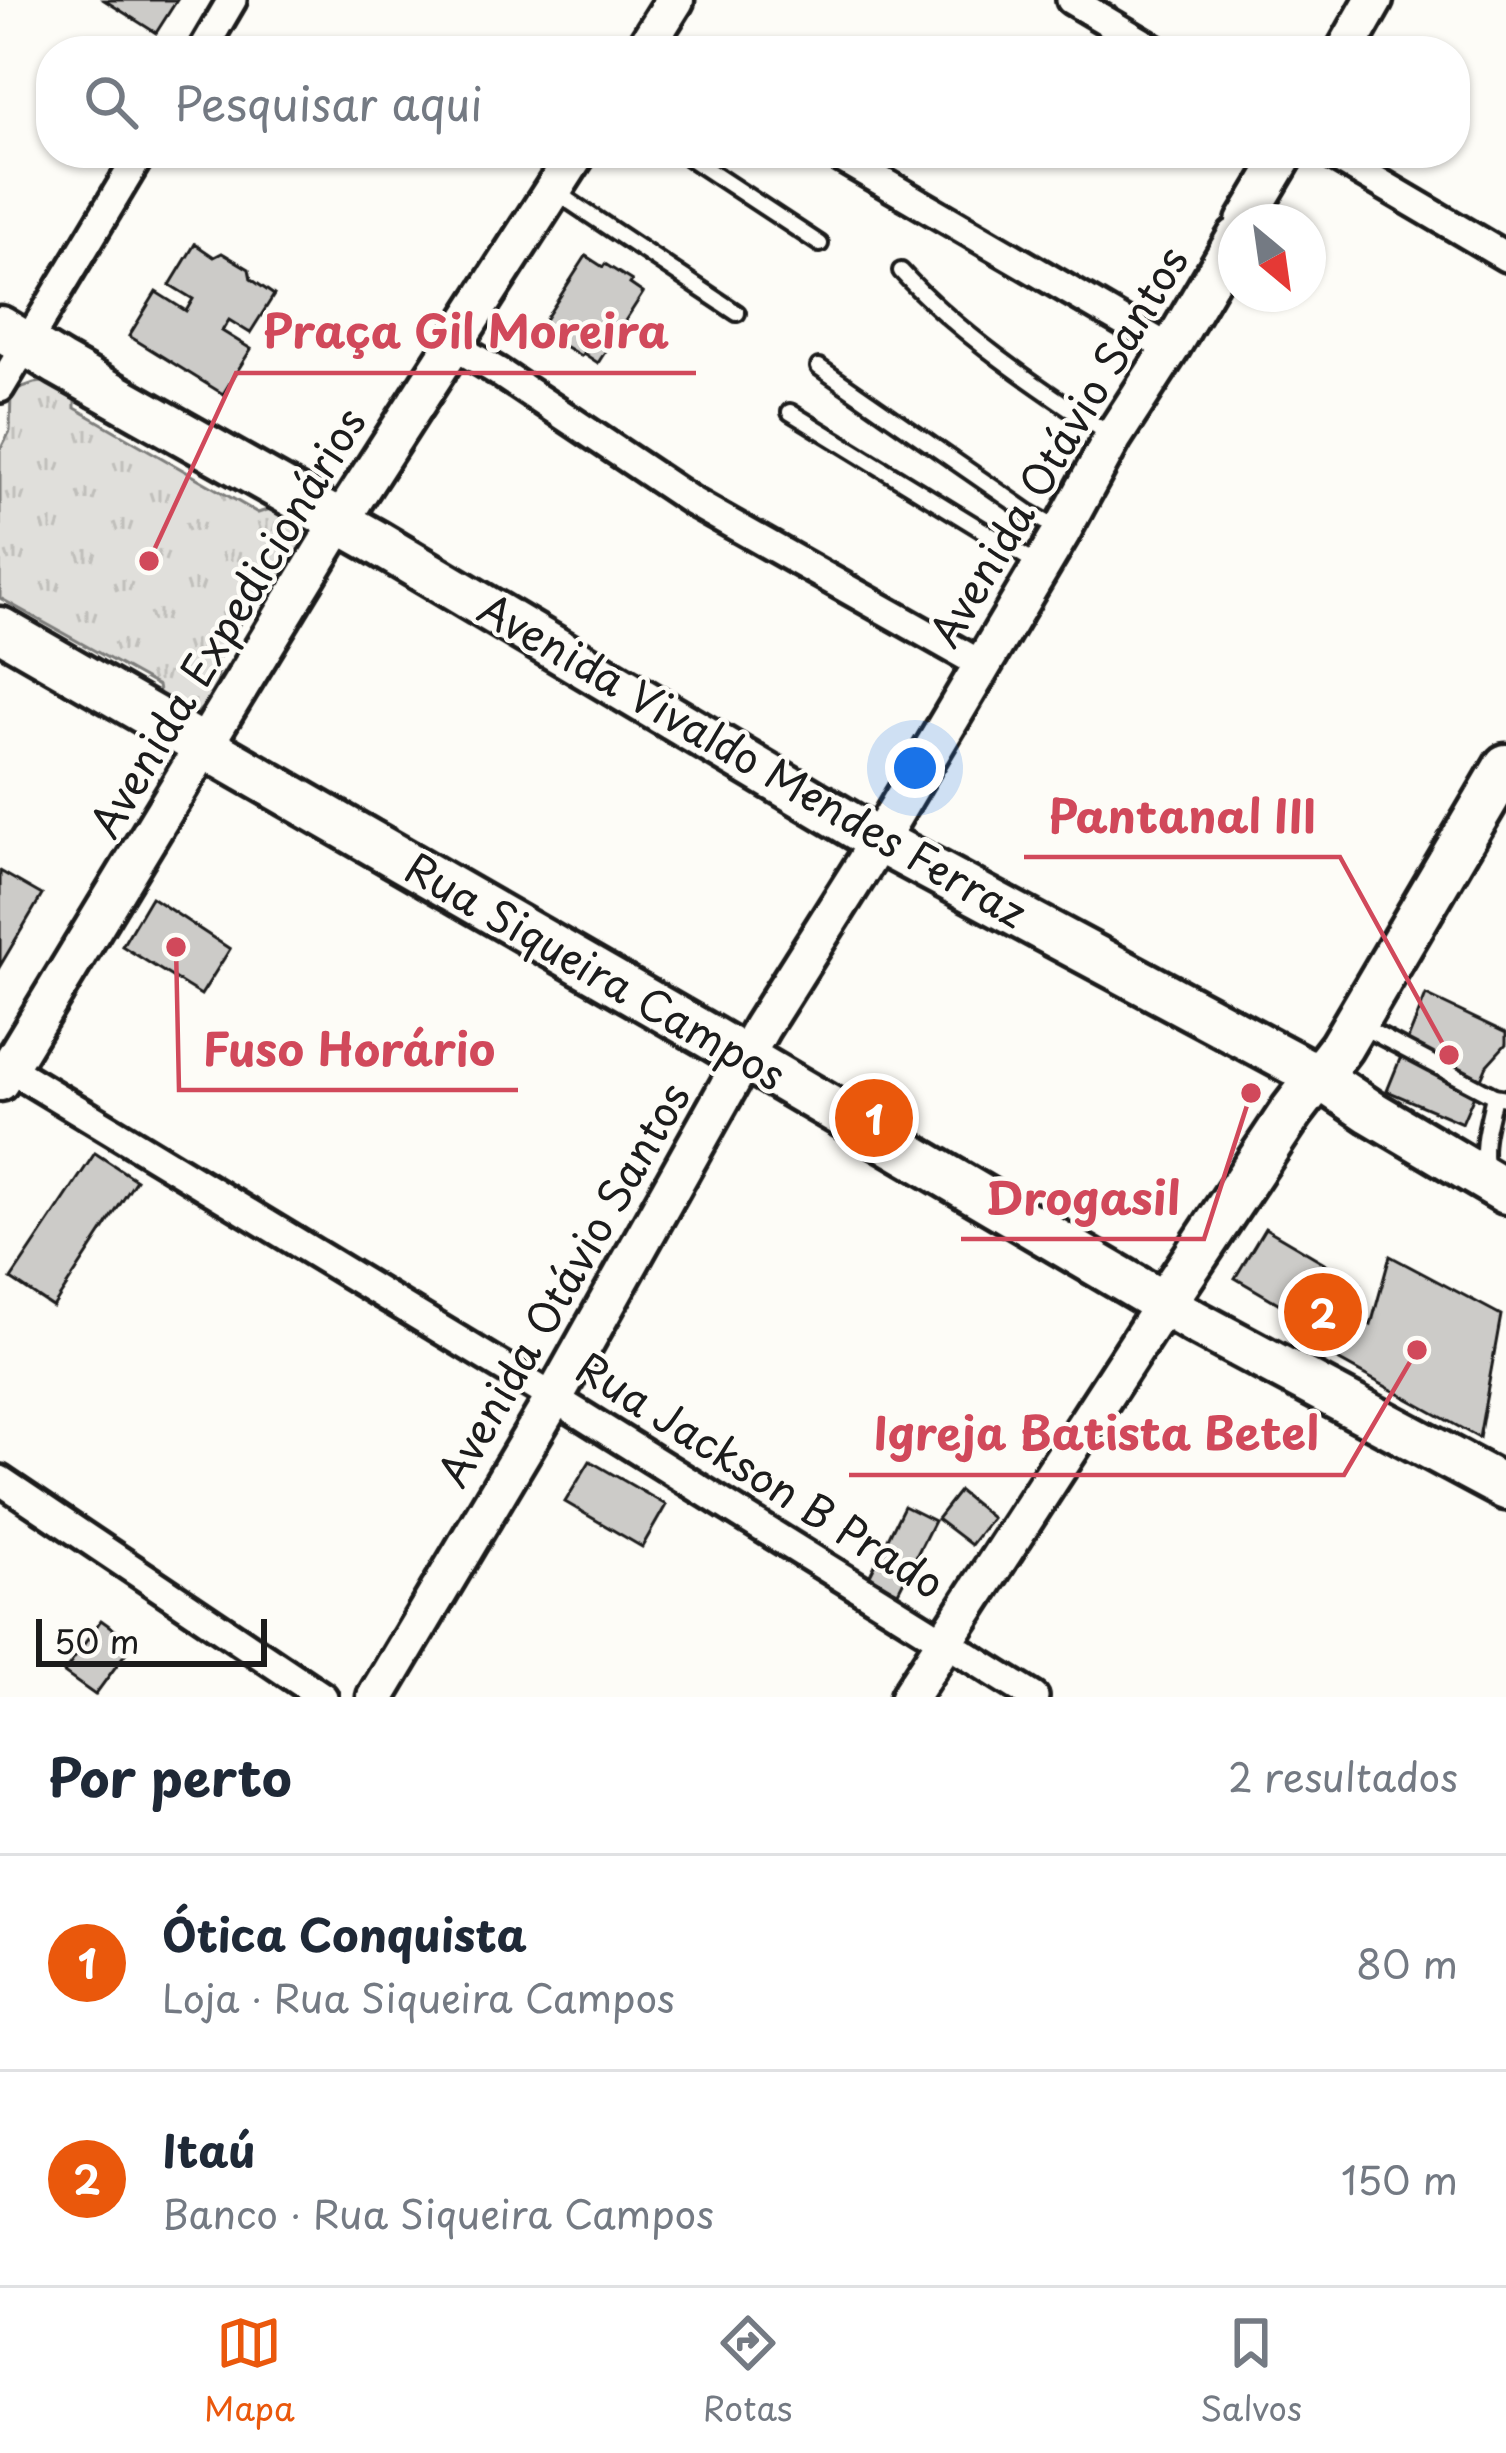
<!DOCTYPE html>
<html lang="pt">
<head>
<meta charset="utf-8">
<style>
  body { margin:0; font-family:"Playpen Sans",sans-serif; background:#f6f6f7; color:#1f2937 }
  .compass { position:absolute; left:1218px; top:204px; width:108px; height:108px; border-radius:50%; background:#fff; box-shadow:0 3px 9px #0004; rotate:151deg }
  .scale { position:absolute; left:36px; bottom:30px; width:231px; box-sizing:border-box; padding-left:12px; border:6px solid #1c1c1c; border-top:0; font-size:33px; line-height:42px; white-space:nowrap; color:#1c1c1c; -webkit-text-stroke:9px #fdfcf7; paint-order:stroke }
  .you { position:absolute; left:915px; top:768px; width:42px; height:42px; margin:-30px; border:9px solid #fff; border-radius:50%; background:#1a73e8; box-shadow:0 0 0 18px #1a73e833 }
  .badge { display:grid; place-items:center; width:78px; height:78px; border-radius:50%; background:#ea580c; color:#fff; font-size:39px; font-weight:700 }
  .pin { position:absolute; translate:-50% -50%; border:6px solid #fff; box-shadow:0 3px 12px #0006 }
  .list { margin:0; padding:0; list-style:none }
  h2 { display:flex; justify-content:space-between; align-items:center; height:156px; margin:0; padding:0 48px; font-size:51px }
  h2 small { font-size:39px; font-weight:400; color:#747a83 }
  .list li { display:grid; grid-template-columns:78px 1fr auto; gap:36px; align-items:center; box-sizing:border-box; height:216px; padding:0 48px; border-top:3px solid #e0e1e3 }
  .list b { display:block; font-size:45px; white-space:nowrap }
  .list p { margin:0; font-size:39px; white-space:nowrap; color:#747a83 }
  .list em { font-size:39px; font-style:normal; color:#747a83 }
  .icon { flex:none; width:66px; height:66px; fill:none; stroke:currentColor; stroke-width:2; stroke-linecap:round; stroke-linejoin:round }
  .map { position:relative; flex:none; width:1506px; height:1697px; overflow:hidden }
  .search { position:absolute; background:#fff; box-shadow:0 3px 9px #0004; left:36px; right:36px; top:36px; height:132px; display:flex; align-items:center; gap:30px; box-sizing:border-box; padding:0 42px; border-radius:48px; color:#747a83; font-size:45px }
  .sheet { height:588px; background:#fff }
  nav { display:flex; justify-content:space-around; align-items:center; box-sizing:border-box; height:168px; border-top:3px solid #e0e1e3; background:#fff; font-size:33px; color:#747a83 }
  nav a { display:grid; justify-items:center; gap:6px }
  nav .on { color:#ea580c }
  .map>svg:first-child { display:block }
  .grass { fill:url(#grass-tufts); stroke:#7e7e7c; stroke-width:3 }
  .building { fill:#cccbc8; stroke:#1c1c1c; stroke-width:3 }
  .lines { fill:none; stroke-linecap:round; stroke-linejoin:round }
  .lane-casing { stroke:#1c1c1c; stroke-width:22 }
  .street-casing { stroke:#1c1c1c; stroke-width:36 }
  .secondary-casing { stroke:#1c1c1c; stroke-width:45 }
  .primary-casing { stroke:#1c1c1c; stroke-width:51 }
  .lane { stroke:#fdfcf7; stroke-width:14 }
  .street { stroke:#fdfcf7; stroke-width:27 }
  .secondary { stroke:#fdfcf7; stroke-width:36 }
  .primary { stroke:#fdfcf7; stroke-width:42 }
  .labels { text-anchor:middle; stroke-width:9; stroke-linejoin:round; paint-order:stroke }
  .street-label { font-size:42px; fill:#1c1c1c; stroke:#fdfcf7 }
  .leader { fill:none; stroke:#d1495b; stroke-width:4.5 }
  .callout-dot { fill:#d1495b; stroke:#fdfcf7; stroke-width:4.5 }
  .callout-label { font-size:45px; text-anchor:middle; font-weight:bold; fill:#d1495b; stroke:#fdfcf7; stroke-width:9; stroke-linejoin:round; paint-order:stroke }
</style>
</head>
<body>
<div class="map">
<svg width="1506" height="1697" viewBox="0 0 1506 1697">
  <defs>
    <pattern id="grass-tufts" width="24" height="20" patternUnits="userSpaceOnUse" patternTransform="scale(3)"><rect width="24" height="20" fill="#e0dfdb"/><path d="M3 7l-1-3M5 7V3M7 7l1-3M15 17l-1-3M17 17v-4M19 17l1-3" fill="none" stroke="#c0bfbb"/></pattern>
  </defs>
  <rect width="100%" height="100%" fill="#fdfcf7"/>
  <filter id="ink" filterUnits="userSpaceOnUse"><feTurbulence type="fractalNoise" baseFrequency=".00833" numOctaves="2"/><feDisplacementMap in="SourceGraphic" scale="24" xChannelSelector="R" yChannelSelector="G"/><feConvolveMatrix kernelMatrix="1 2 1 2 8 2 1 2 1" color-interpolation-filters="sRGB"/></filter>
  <g filter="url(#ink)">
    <!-- grass -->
    <path class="grass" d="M51 381 75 394V408L258 513 279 506 296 521 305 550 291 572 271 573 215 664C226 687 208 702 192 718L160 698 158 686 0 598V450L10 431 11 391 34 383Z"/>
    <!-- building -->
    <g class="building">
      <path d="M104 0H177L156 33Z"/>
      <path d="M195 244 214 257 222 253 249 269 251 279 274 295 250 333 229 320 222 331 251 349 223 394 129 336 156 292 186 311 193 299 170 285Z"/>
      <path d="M586 256 603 267 605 264 632 281 630 284 643 293 598 363 583 353 581 356 553 339 555 335 541 326Z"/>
      <path d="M0 871 42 895 0 966Z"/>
      <path d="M151 897 230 949 201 995 122 946Z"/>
      <path d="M1426 995 1506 1033V1044L1487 1065 1462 1123 1387 1091Z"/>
      <path d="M95 1153 136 1180 53 1307 11 1279Z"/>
      <path d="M1265 1228 1360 1284 1343 1341 1235 1278Z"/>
      <path d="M1390 1256 1501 1315 1479 1438 1336 1359 1352 1315 1371 1325Z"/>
      <path d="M590 1461 666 1505 642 1547 565 1502Z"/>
      <path d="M959 1491 992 1518 971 1545 937 1519Z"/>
      <path d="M904 1506 934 1521 898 1592 869 1577Z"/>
      <path d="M101 1620 133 1643 95 1695 64 1673Z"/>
    </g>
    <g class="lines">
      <!-- lane casing -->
      <g class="lane-casing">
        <g id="lane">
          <path d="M682 153 820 244"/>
          <path d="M557 193 737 313"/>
          <path d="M901 271C956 332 1040 389 1109 434"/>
          <path d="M819 367 1028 512 1062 531"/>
          <path d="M790 412 1041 566"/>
          <path d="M1361 1026 1494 1096 1506 1098"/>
          <path d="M1486 1170C1480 1145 1489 1120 1494 1096"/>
        </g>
      </g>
      <!-- street casing -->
      <g class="street-casing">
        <g id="street">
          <path d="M1071 0 1157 51"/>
          <path d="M202 51 232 0"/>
          <path d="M833 153 1170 349"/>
          <path d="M1329 153 1506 257"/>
          <path d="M453 345 497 371 693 502 982 665"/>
          <path d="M0 388 141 153"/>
          <path d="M9 1068 554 1398 1034 1697"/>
          <path d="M0 1480 323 1697"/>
        </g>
      </g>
      <!-- secondary casing -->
      <g class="secondary-casing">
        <g id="secondary">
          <path d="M643 51 675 0"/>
          <path d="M1345 51 1374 0"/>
          <path d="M1245 222 1286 153"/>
          <path d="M0 1082 339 523 577 153"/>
          <path d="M376 1697 554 1398 761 1028 865 863 1062 531 1113 437 1170 349 1236 237"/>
          <path d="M909 1697 1165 1302"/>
        </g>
      </g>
      <!-- primary casing -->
      <g class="primary-casing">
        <g id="primary">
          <path d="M0 328 59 364 374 541 877 840 1319 1077 1371 1112 1506 1192"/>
          <path d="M0 629 708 1036 1195 1322 1506 1488"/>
          <path d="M1165 1302 1292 1111 1341 1047 1506 766"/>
        </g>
      </g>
      <!-- lane -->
      <use href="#lane" class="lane"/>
      <!-- street -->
      <use href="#street" class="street"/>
      <!-- secondary -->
      <use href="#secondary" class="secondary"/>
      <!-- primary -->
      <use href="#primary" class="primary"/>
    </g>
  </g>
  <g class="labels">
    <!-- street labels -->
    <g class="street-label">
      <text transform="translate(1059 447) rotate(-59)" y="15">Avenida Otávio Santos</text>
      <text transform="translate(228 623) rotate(-59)" y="15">Avenida Expedicionários</text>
      <text transform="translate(752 761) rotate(30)" y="15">Avenida Vivaldo Mendes Ferraz</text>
      <text transform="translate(595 972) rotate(30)" y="15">Rua Siqueira Campos</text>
      <text transform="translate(564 1285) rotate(-60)" y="15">Avenida Otávio Santos</text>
      <text transform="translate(760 1476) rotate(32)" y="15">Rua Jackson B Prado</text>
    </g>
  </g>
  <!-- callouts -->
  <path class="leader" d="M149 561L236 373H696M1449 1055L1340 857H1024M176 947L179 1090H518M1251 1093L1204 1239H961M1417 1350L1344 1475H849"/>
  <g class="callout-dot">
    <circle cx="149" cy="561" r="12"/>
    <circle cx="1449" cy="1055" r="12"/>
    <circle cx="176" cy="947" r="12"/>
    <circle cx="1251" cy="1093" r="12"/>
    <circle cx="1417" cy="1350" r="12"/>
  </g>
  <g class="callout-label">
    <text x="466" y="348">Praça Gil Moreira</text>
    <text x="1182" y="833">Pantanal III</text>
    <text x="349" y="1066">Fuso Horário</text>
    <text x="1083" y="1215">Drogasil</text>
    <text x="1096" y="1450">Igreja Batista Betel</text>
  </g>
</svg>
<svg class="compass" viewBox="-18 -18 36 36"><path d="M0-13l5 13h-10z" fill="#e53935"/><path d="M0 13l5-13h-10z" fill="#747a83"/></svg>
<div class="scale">50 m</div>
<div class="you"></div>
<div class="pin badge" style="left:874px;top:1118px">1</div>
<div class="pin badge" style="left:1323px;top:1312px">2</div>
<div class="search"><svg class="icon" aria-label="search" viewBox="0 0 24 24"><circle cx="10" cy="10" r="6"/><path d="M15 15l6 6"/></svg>Pesquisar aqui</div>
</div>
<section class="sheet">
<h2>Por perto<small>2 resultados</small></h2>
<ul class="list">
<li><span class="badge">1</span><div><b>Ótica Conquista</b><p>Loja · Rua Siqueira Campos</p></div><em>80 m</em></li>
<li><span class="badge">2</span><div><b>Itaú</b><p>Banco · Rua Siqueira Campos</p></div><em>150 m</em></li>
</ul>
</section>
<nav>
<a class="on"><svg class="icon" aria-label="map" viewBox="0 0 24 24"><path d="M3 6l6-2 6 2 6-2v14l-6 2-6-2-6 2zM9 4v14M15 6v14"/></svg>Mapa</a>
<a><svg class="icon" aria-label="directions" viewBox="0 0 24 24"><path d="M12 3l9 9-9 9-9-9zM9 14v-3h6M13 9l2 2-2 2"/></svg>Rotas</a>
<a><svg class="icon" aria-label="saved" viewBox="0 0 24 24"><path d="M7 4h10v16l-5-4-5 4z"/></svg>Salvos</a>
</nav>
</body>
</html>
